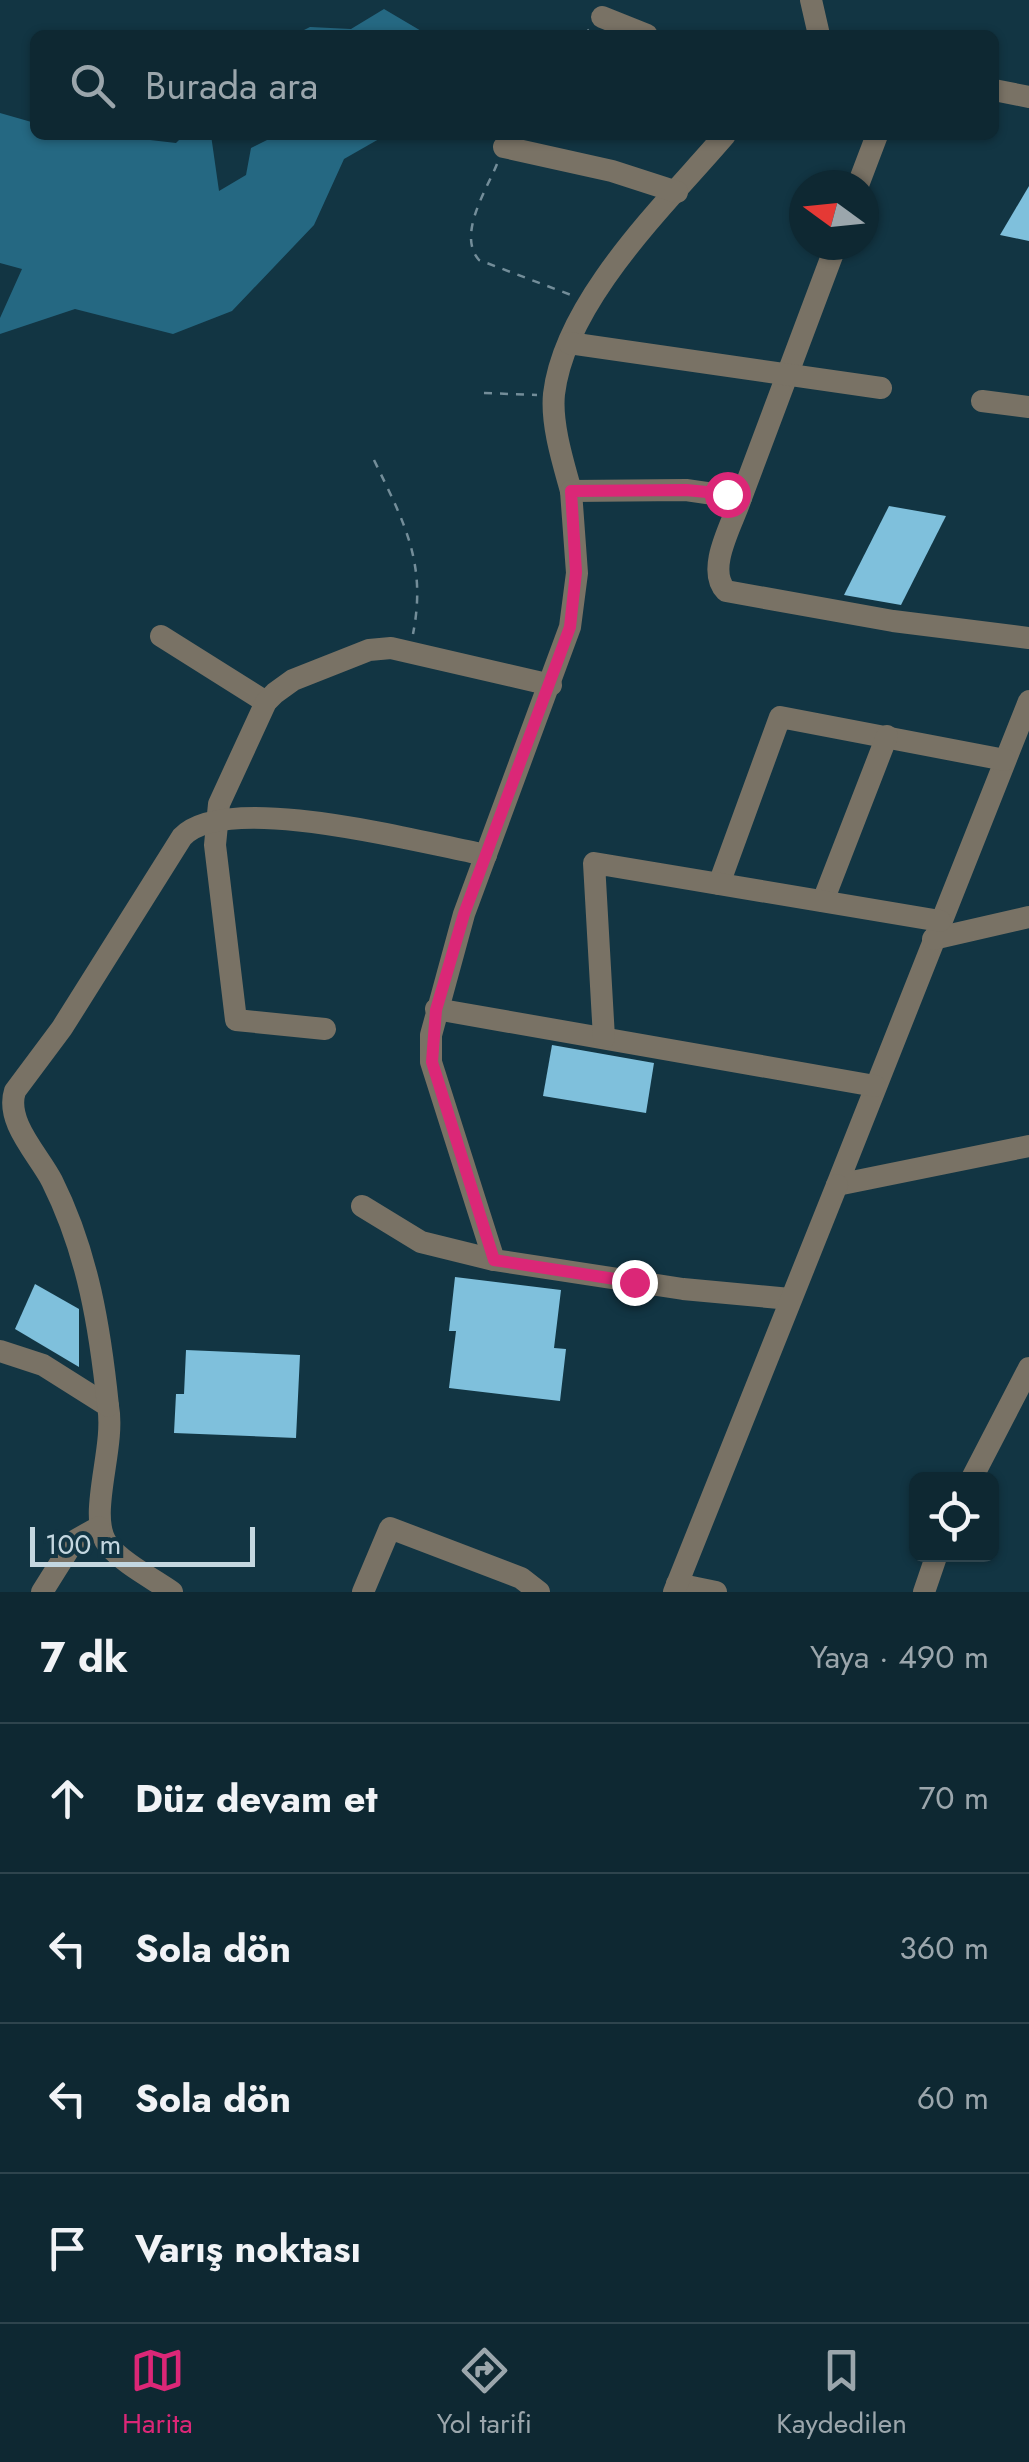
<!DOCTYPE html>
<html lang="tr">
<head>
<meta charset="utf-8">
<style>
  body { margin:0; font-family:Jost,sans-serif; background:#17303a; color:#f1f3f6 }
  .controls { position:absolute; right:30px; bottom:30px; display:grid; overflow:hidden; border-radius:15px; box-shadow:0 2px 8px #0004 }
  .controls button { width:90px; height:90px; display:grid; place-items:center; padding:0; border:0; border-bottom:2px solid #2e444d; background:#0e2832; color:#f1f3f6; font:50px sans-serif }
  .compass { position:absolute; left:789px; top:170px; width:90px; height:90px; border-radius:50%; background:#0e2832; box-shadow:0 2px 8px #0004; rotate:285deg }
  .scale { position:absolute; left:30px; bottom:25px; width:225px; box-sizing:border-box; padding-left:10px; border:5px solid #c4d7e0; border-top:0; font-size:28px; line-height:35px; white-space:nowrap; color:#c4d7e0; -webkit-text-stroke:8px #123543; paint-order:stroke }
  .stop { position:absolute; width:30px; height:30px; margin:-22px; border:8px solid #db2777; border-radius:50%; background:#fff }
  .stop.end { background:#db2777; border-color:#fff; box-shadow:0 2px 10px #0008 }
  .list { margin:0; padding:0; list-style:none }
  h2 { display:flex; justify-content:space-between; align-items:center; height:130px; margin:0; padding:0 40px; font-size:42px }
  h2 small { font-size:32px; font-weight:400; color:#9ba6ac }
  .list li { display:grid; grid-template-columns:65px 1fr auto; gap:30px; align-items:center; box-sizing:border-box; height:150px; padding:0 40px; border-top:2px solid #2e444d }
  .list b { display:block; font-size:38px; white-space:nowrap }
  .list em { font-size:32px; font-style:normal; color:#9ba6ac }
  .icon { flex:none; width:55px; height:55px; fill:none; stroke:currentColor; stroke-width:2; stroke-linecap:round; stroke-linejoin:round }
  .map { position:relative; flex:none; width:1029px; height:1592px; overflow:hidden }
  .search { position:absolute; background:#0e2832; box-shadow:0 2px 8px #0004; left:30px; right:30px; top:30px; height:110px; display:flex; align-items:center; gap:25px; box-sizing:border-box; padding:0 35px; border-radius:15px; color:#9ba6ac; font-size:38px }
  .sheet { height:730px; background:#0e2832 }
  nav { display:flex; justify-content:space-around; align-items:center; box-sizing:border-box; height:140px; border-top:2px solid #2e444d; background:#0e2832; font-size:28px; color:#9ba6ac }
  nav a { display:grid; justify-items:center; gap:5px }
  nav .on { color:#db2777 }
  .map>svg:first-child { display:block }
  .forest { fill:#256882 }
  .building { fill:#7fc0dc }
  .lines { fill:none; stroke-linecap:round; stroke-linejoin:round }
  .path { stroke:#738d99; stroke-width:2.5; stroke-dasharray:8 8; stroke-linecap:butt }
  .minor { stroke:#797265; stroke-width:22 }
  .route { stroke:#db2777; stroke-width:12 }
</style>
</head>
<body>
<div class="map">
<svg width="1029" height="1592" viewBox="0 0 1029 1592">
  <rect width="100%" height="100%" fill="#123543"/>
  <!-- forest -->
  <g class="forest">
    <path d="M384 9 428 35H294L310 27 351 29Z"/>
    <path d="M0 113 35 123V135H107L176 143 184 135H211L219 191 246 175 251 148 277 135H386L344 159 314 225 232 311 173 334 75 309 0 334V318L22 269 0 263Z"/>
  </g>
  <!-- building -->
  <g class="building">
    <path d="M1029 186V241L1000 235Z"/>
    <path d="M889 506 946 516 901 605 844 595Z"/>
    <path d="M552 1045 654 1063 646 1113 543 1096Z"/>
    <path d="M455 1277 561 1290 554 1348 566 1349 560 1401 449 1388 456 1331H449Z"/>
    <path d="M35 1284 79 1309V1367L15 1329Z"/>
    <path d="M186 1350 300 1355 296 1438 174 1433 176 1394H184Z"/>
  </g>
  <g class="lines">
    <!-- path -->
    <g class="path">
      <path d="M583 35 590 29"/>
      <path d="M497 164C486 191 457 235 479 260L571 295"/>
      <path d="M484 393 537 395"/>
      <path d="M374 460C404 522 427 563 413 634"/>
    </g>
    <!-- minor -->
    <g class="minor">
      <path d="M811 0 819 35"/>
      <path d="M602 17 647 35"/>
      <path d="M994 90 1029 97"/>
      <path d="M725 135C666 204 565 300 554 394 551 424 563 462 571 491L686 490 741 498 836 245"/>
      <path d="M504 147 612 171 677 192"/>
      <path d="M858 185 877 135"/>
      <path d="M569 343 881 388"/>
      <path d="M982 401 1029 407"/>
      <path d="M571 491 577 573 570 627 464 914 431 1035V1062L494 1260 683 1289 790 1299"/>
      <path d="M741 498C733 523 705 569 726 591L893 621 1029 638"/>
      <path d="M161 636 266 702"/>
      <path d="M1029 701 837 1185 1029 1146"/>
      <path d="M719 884 780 717 1005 760"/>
      <path d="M823 901 887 736"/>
      <path d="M933 939 1029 917"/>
      <path d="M436 1009 875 1086"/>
      <path d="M325 1029 236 1020 215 845 219 804 266 702 275 693 293 680 369 650 391 648 551 685"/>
      <path d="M604 1038 594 863 940 921"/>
      <path d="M362 1206 421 1242 494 1260"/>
      <path d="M0 1351 43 1365 108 1406C116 1448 86 1517 108 1545 124 1564 152 1578 172 1592"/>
      <path d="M108 1406C100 1328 88 1253 52 1181 38 1154 5 1122 15 1091L62 1028 182 837C226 790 423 843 486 855"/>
      <path d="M971 1480 1029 1368"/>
      <path d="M677 1584 716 1592"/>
      <path d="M42 1592 74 1541 99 1527"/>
      <path d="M363 1592 390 1528 521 1578 539 1592"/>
      <path d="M674 1592 837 1185"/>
      <path d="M924 1592 937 1554"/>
    </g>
  </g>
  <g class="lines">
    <!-- route -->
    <path class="route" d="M634 1282 494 1260 432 1062 436 1010 464 914 570 627 576 572 571 491 686 490 727 494"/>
  </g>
</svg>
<div class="controls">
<button><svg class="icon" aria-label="locate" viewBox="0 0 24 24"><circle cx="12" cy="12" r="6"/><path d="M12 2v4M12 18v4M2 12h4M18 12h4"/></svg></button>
</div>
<svg class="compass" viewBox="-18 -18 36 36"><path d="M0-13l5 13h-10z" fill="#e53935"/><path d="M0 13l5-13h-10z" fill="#9ba6ac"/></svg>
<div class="scale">100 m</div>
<div class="stop" style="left:727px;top:494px"></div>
<div class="stop end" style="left:634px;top:1282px"></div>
<div class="search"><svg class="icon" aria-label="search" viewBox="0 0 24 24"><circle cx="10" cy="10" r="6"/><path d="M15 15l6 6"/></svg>Burada ara</div>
</div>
<section class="sheet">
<h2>7 dk<small>Yaya · 490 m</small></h2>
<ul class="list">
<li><svg class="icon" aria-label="ahead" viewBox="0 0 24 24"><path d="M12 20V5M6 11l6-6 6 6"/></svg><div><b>Düz devam et</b></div><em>70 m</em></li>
<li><svg class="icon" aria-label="left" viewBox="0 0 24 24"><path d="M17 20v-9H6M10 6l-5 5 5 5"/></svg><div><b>Sola dön</b></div><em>360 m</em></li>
<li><svg class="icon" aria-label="left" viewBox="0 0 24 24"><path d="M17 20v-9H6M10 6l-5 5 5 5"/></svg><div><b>Sola dön</b></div><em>60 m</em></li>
<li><svg class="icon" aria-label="arrive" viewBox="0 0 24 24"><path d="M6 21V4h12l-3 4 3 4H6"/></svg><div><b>Varış noktası</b></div></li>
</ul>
</section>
<nav>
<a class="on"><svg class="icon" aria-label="map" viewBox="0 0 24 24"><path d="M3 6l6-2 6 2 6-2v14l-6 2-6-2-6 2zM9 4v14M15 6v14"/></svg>Harita</a>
<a><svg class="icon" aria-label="directions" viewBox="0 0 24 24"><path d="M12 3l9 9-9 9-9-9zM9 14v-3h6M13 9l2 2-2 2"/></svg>Yol tarifi</a>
<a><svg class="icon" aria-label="saved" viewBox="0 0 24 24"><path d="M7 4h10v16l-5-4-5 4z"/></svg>Kaydedilen</a>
</nav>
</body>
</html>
